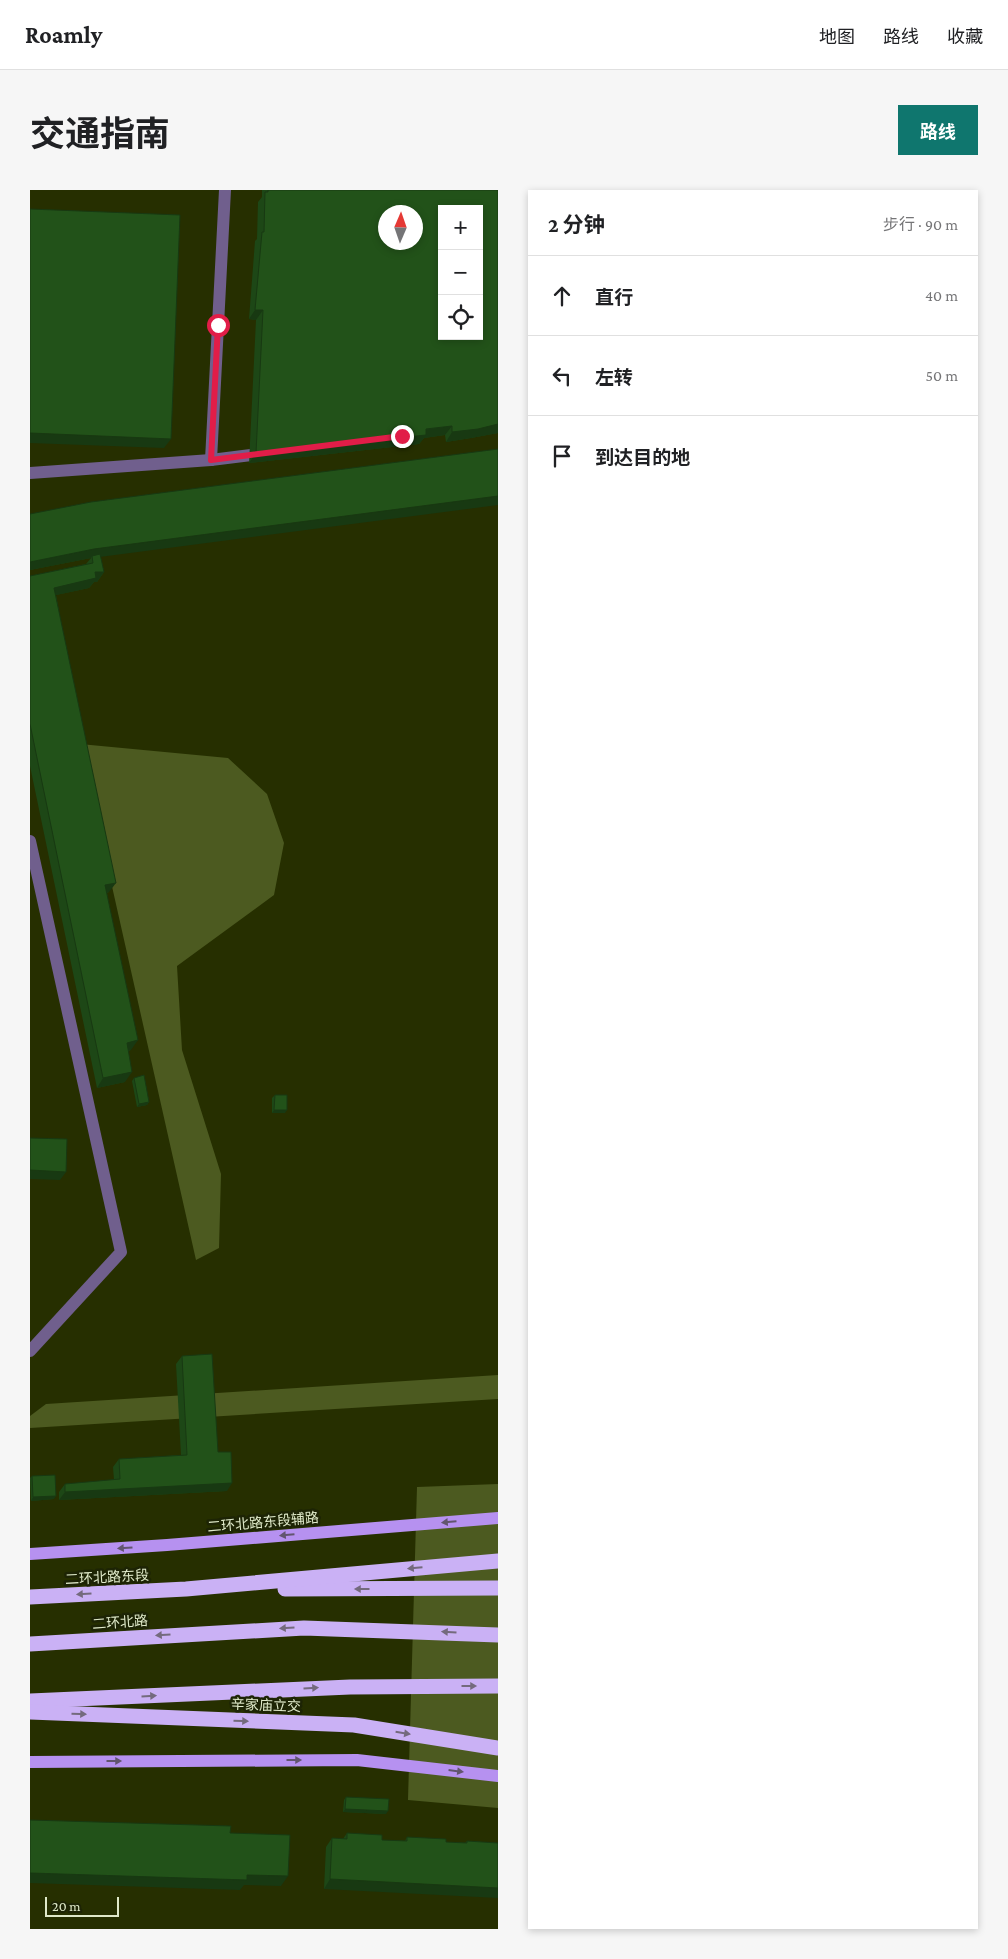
<!DOCTYPE html>
<html lang="zh">
<head>
<meta charset="utf-8">
<style>
  body { margin:0; font-family:"Crimson Pro","Noto Sans SC",serif; background:#f6f6f6; color:#202124 }
  .controls { position:absolute; right:15px; top:15px; display:grid; overflow:hidden; border-radius:0px; box-shadow:0 2px 8px #0003 }
  .controls button { width:45px; height:45px; display:grid; place-items:center; padding:0; border:0; border-bottom:1px solid #e0e0e0; background:#fff; color:#202124; font:25px sans-serif }
  .compass { position:absolute; left:348px; top:15px; width:45px; height:45px; border-radius:50%; background:#fff; box-shadow:0 2px 8px #0003; rotate:2deg }
  .scale { position:absolute; left:15px; bottom:12px; width:74px; box-sizing:border-box; padding-left:5px; border:2px solid #dfe9c9; border-top:0; font-size:14px; line-height:18px; white-space:nowrap; color:#dfe9c9; -webkit-text-stroke:4px #1d2405; paint-order:stroke }
  .stop { position:absolute; width:15px; height:15px; margin:-11px; border:4px solid #e11d48; border-radius:50%; background:#fff }
  .stop.end { background:#e11d48; border-color:#fff; box-shadow:0 1px 5px #0008 }
  .list { margin:0; padding:0; list-style:none }
  h2 { display:flex; justify-content:space-between; align-items:center; height:65px; margin:0; padding:0 20px; font-size:21px }
  h2 small { font-size:16px; font-weight:400; color:#757577 }
  .list li { display:grid; grid-template-columns:32px 1fr auto; gap:15px; align-items:center; box-sizing:border-box; height:80px; padding:0 20px; border-top:1px solid #e0e0e0 }
  .list b { display:block; font-size:19px; white-space:nowrap }
  .list em { font-size:16px; font-style:normal; color:#757577 }
  .icon { flex:none; width:28px; height:28px; fill:none; stroke:currentColor; stroke-width:2; stroke-linecap:round; stroke-linejoin:round }
  .map { position:relative; flex:none; width:468px; height:1739px; overflow:hidden; border-radius:0px }
  header { display:flex; align-items:center; gap:30px; box-sizing:border-box; height:70px; padding:0 25px; background:#fff; border-bottom:1px solid #e0e0e0 }
  header strong { font-size:24px }
  nav { display:flex; gap:28px; margin-inline-start:auto; font-size:18px }
  .intro { display:flex; align-items:center; justify-content:space-between; box-sizing:border-box; height:120px; padding:0 30px }
  h1 { margin:0; font-size:35px }
  .button { padding:12px 22px; border-radius:0px; background:#0f766e; color:#fff; font-size:18px; font-weight:700 }
  main { display:flex; gap:30px; padding:0 30px }
  aside { flex:1; background:#fff; border-radius:0px; box-shadow:0 2px 8px #0003 }
  .map>svg:first-child { display:block }
  .green { fill:#4c5a20 }
  .lines { fill:none; stroke-linecap:round; stroke-linejoin:round }
  .minor { stroke:#705f8d; stroke-width:12 }
  .major { stroke:#b691f0; stroke-width:12 }
  .highway { stroke:#cab1f5; stroke-width:15 }
  .wall { fill:#1d4716 }
  .shaded-wall { fill:#183912 }
  .building { fill:#225219; stroke:#183912; fill-rule:evenodd }
  .oneway { fill:#62556f }
  .oneway2 { fill:#746a7d }
  .route { stroke:#e11d48; stroke-width:6 }
  .labels { text-anchor:middle; stroke-width:5; stroke-linejoin:round; paint-order:stroke }
  .street-label { font-size:14px; fill:#dfe9c9; stroke:#1d2405 }
</style>
</head>
<body>
<header>
<strong>Roamly</strong>
<nav><a>地图</a><a>路线</a><a>收藏</a></nav>
</header>
<div class="intro"><h1>交通指南</h1><a class="button">路线</a></div>
<main>
<div class="map">
<svg width="468" height="1739" viewBox="0 0 468 1739">
  <rect width="100%" height="100%" fill="#262f00"/>
  <!-- green -->
  <g class="green">
    <path d="M50 554 198 568 237 604 254 653 244 705 147 776 152 860 191 984 189 1058 166 1070Z"/>
    <path d="M468 1185V1209L0 1238V1226L16 1214Z"/>
    <path d="M468 1294V1618L378 1610 387 1297Z"/>
  </g>
  <g class="lines">
    <!-- minor -->
    <g class="minor">
      <path d="M181 270 195 0"/>
      <path d="M0 283 181 270 237 263"/>
      <path d="M0 651 91 1062 0 1161"/>
    </g>
    <!-- major -->
    <g class="major">
      <path d="M0 1364 137 1355 468 1328"/>
      <path d="M0 1572 327 1570 468 1586"/>
    </g>
    <!-- highway -->
    <g class="highway">
      <path d="M255 1399 468 1398"/>
      <path d="M0 1407 156 1399 468 1371"/>
      <path d="M0 1454 274 1438 468 1445"/>
      <path d="M0 1511 320 1497 468 1496"/>
      <path d="M0 1522 324 1535 468 1558"/>
    </g>
  </g>
  <!-- wall -->
  <g class="wall">
    <path d="M232 0H468V243L441 248 416 252 415 245 394 248 389 254 219 273 226 130 219 129 225 51 227 49 228 12 232 7Z"/>
    <path d="M0 324 70 366 74 382 67 392H64L59 398 26 405 79 702 77 703 101 860 98 861 95 892 67 898 0 576V386L56 374 61 368 0 380Z"/>
    <path d="M104 888 119 912 117 915 107 917 102 891Z"/>
    <path d="M245 905 255 923H242V908Z"/>
    <path d="M152 1166 188 1262 197 1301 29 1310V1302L35 1294 84 1290 83 1277 89 1269 151 1265 146 1174Z"/>
    <path d="M2 1286 24 1309 1 1311 0 1288Z"/>
    <path d="M316 1607 356 1624 313 1622 314 1610Z"/>
    <path d="M317 1643 352 1650 375 1651 377 1647 416 1652 435 1653 437 1651 468 1653 294 1699 296 1657 302 1648 313 1649Z"/>
  </g>
  <!-- shaded-wall -->
  <g class="shaded-wall">
    <path d="M225 120H233L226 130 219 129Z"/>
    <path d="M468 234V243L441 248 416 252 422 242Z"/>
    <path d="M422 236 415 245 394 248 389 254 219 273 226 263Z"/>
    <path d="M0 243 141 249 134 258 0 253Z"/>
    <path d="M468 306V315L62 368V366L61 368 0 380V372L64 359Z"/>
    <path d="M65 382H74L67 392H64L59 398 17 407 24 398Z"/>
    <path d="M86 693 79 702 69 705 75 695Z"/>
    <path d="M108 850 101 860 90 862 97 853Z"/>
    <path d="M102 882 95 892 67 898 73 888Z"/>
    <path d="M119 912 117 915 107 917 109 914Z"/>
    <path d="M244 920H257L255 923H242Z"/>
    <path d="M0 980 36 982 30 990 0 989Z"/>
    <path d="M202 1293 197 1301 29 1310 35 1302Z"/>
    <path d="M26 1306 24 1309 1 1311 3 1307Z"/>
    <path d="M315 1619 358 1621 356 1624 313 1622Z"/>
    <path d="M0 1683 217 1685 258 1686 251 1696 214 1695 210 1700 0 1693Z"/>
    <path d="M300 1689 468 1698V1708L294 1699Z"/>
  </g>
  <!-- building -->
  <g class="building">
    <path d="M238 0H468V234L448 239 422 242V236L396 239V245L226 263 233 120H225L232 42H234L235 2H238ZM412 19H449V146H412ZM356 22H386V52H356Z"/>
    <path d="M0 19 150 25 141 249 0 243Z"/>
    <path d="M468 259V306L64 359 0 372V324L61 312Z"/>
    <path d="M70 364 74 382H65L66 388 24 398 86 693 75 695 108 850 97 853 102 882 73 888 0 534V386L63 373 62 366Z"/>
    <path d="M114 885 119 912 109 914 104 888Z"/>
    <path d="M245 905H257V920H244Z"/>
    <path d="M0 948 37 949 36 982 0 980Z"/>
    <path d="M182 1164 188 1262H201L202 1293 35 1302V1294L90 1289 89 1269 157 1265 152 1166Z"/>
    <path d="M25 1285 26 1306 3 1307 2 1286Z"/>
    <path d="M316 1607 359 1609 358 1621 315 1619Z"/>
    <path d="M0 1630 201 1636 200 1643 260 1645 258 1686 217 1685V1690L0 1683Z"/>
    <path d="M317 1643 352 1645V1650L377 1651V1647L416 1649V1652L437 1653V1651L468 1653V1698L300 1689 302 1648 317 1649Z"/>
  </g>
  <!-- one-way arrows -->
  <defs><path id="oneway-solid" d="M-6-.8H1V-3.2L6.5 0L1 3.2V.8H-6Z" transform="scale(1.25)"/></defs>
  <g class="oneway">
    <use href="#oneway-solid" transform="translate(419 1332) rotate(175)"/>
    <use href="#oneway-solid" transform="translate(257 1345) rotate(175)"/>
    <use href="#oneway-solid" transform="translate(95 1358) rotate(176)"/>
    <use href="#oneway-solid" transform="translate(264 1570)"/>
    <use href="#oneway-solid" transform="translate(84 1571)"/>
    <use href="#oneway-solid" transform="translate(426 1581) rotate(7)"/>
  </g>
  <g class="oneway2">
    <use href="#oneway-solid" transform="translate(385 1378) rotate(175)"/>
    <use href="#oneway-solid" transform="translate(332 1399) rotate(180)"/>
    <use href="#oneway-solid" transform="translate(54 1404) rotate(177)"/>
    <use href="#oneway-solid" transform="translate(257 1438) rotate(177)"/>
    <use href="#oneway-solid" transform="translate(419 1442) rotate(-177)"/>
    <use href="#oneway-solid" transform="translate(133 1445) rotate(176)"/>
    <use href="#oneway-solid" transform="translate(439 1496)"/>
    <use href="#oneway-solid" transform="translate(281 1498) rotate(-3)"/>
    <use href="#oneway-solid" transform="translate(119 1506) rotate(-3)"/>
    <use href="#oneway-solid" transform="translate(49 1524) rotate(2)"/>
    <use href="#oneway-solid" transform="translate(211 1531) rotate(2)"/>
    <use href="#oneway-solid" transform="translate(373 1543) rotate(9)"/>
  </g>
  <g class="lines">
    <!-- route -->
    <path class="route" d="M188 135 181 270 372 246"/>
  </g>
  <g class="labels">
    <!-- street labels -->
    <g class="street-label">
      <text transform="translate(233 1332) rotate(-5)" y="5">二环北路东段辅路</text>
      <text transform="translate(77 1387) rotate(-3)" y="5">二环北路东段</text>
      <text transform="translate(90 1432) rotate(-4)" y="5">二环北路</text>
      <text transform="translate(236 1515) rotate(2)" y="5">辛家庙立交</text>
    </g>
  </g>
</svg>
<div class="controls">
<button>+</button>
<button>−</button>
<button><svg class="icon" aria-label="locate" viewBox="0 0 24 24"><circle cx="12" cy="12" r="6"/><path d="M12 2v4M12 18v4M2 12h4M18 12h4"/></svg></button>
</div>
<svg class="compass" viewBox="-18 -18 36 36"><path d="M0-13l5 13h-10z" fill="#e53935"/><path d="M0 13l5-13h-10z" fill="#757577"/></svg>
<div class="scale">20 m</div>
<div class="stop" style="left:188px;top:135px"></div>
<div class="stop end" style="left:372px;top:246px"></div>
</div>
<aside>
<h2>2 分钟<small>步行 · 90 m</small></h2>
<ul class="list">
<li><svg class="icon" aria-label="ahead" viewBox="0 0 24 24"><path d="M12 20V5M6 11l6-6 6 6"/></svg><div><b>直行</b></div><em>40 m</em></li>
<li><svg class="icon" aria-label="left" viewBox="0 0 24 24"><path d="M17 20v-9H6M10 6l-5 5 5 5"/></svg><div><b>左转</b></div><em>50 m</em></li>
<li><svg class="icon" aria-label="arrive" viewBox="0 0 24 24"><path d="M6 21V4h12l-3 4 3 4H6"/></svg><div><b>到达目的地</b></div></li>
</ul>
</aside>
</main>
</body>
</html>
